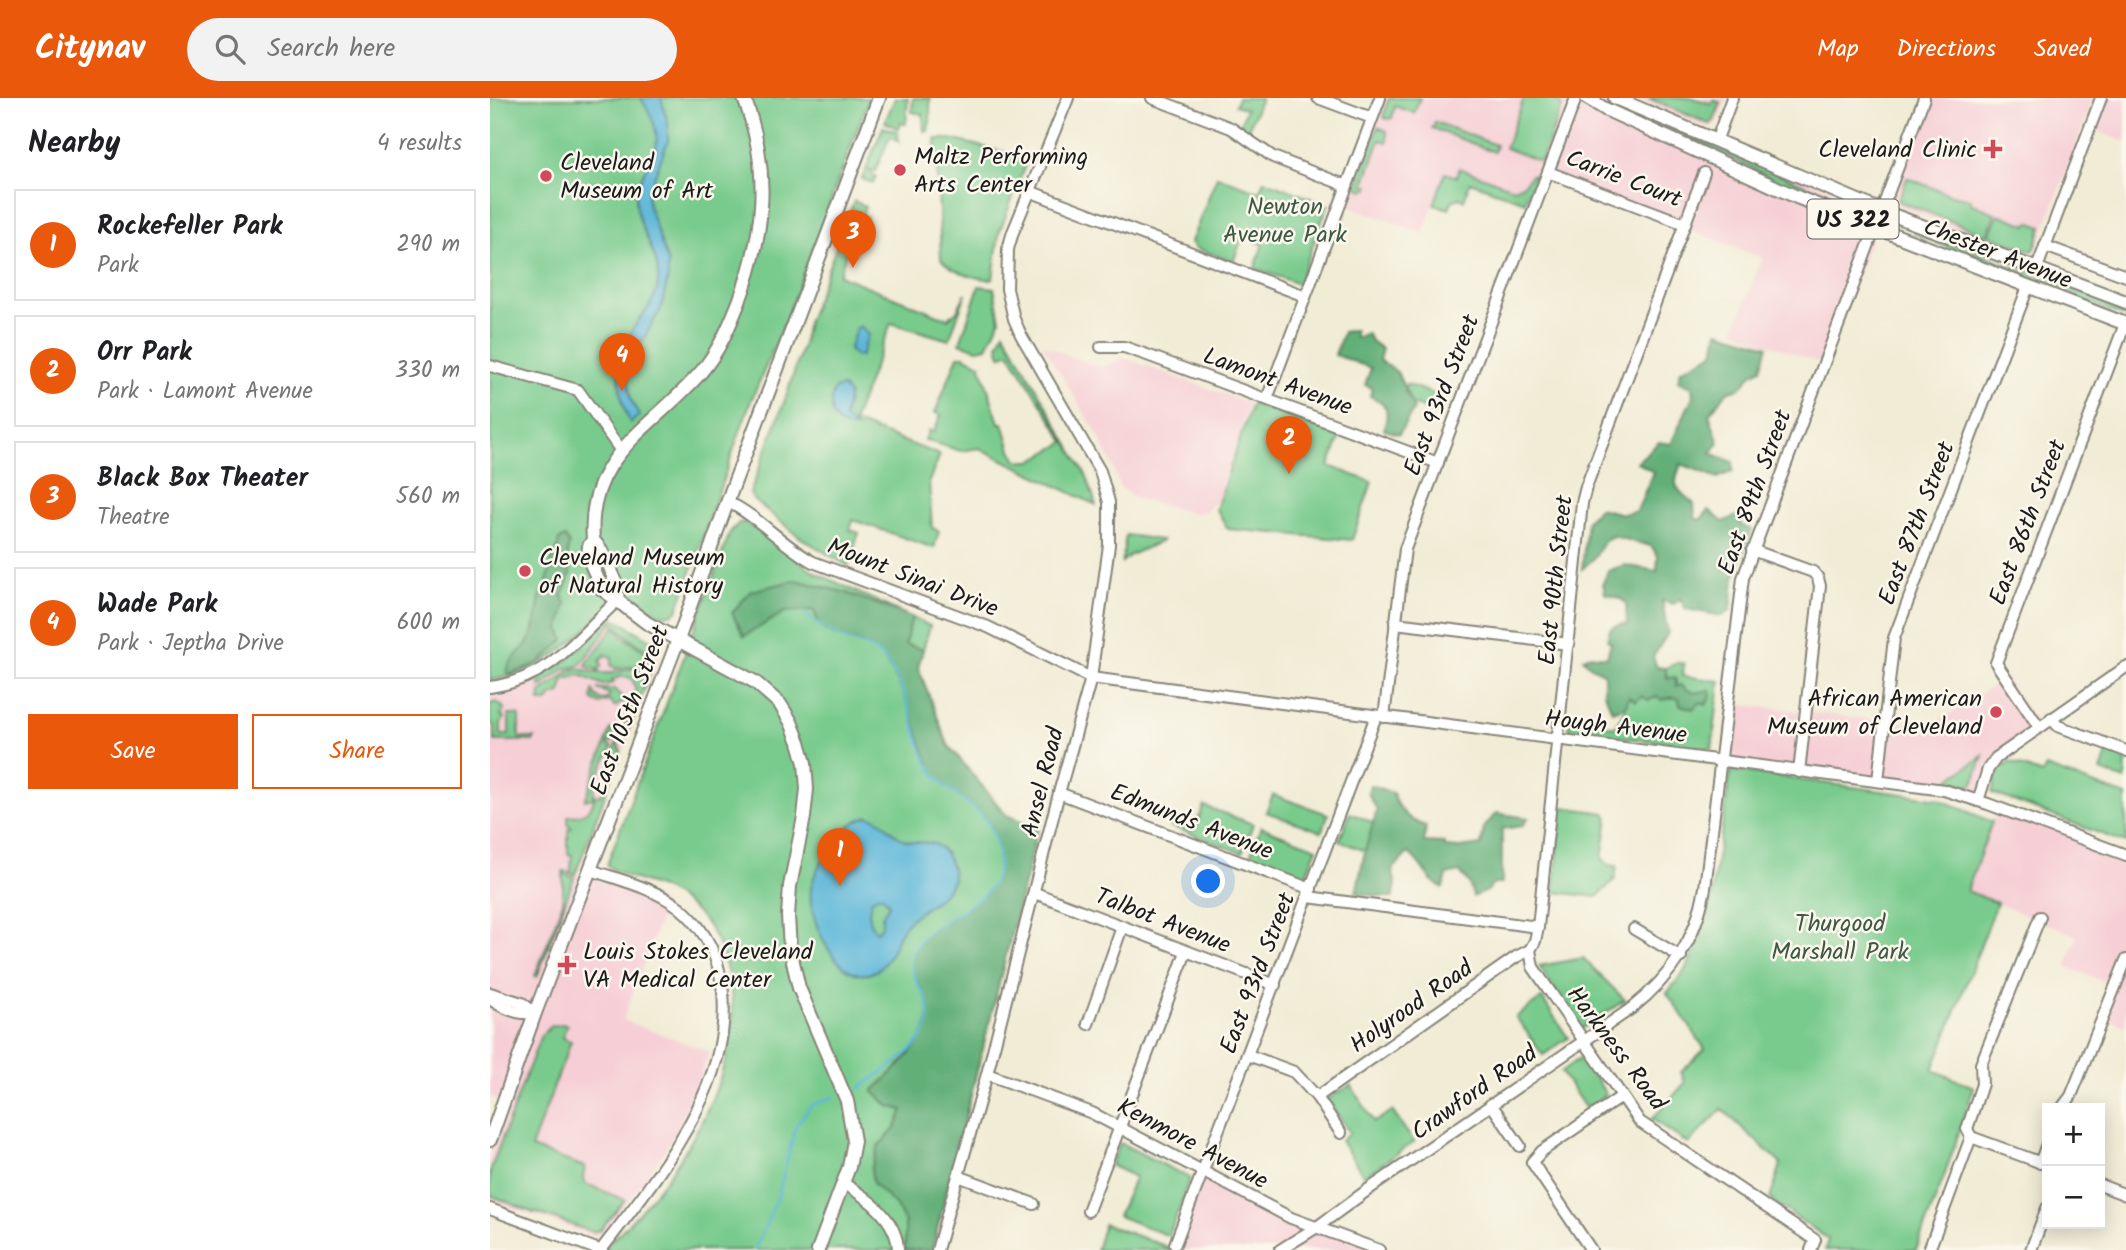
<!DOCTYPE html>
<html lang="en">
<head>
<meta charset="utf-8">
<style>
  body { margin:0; font-family:Kalam,sans-serif; background:#f2f2f2; color:#202124 }
  .controls { position:absolute; right:21px; bottom:21px; display:grid; overflow:hidden; border-radius:0px; box-shadow:0 4px 18px #0003 }
  .controls button { width:63px; height:63px; display:grid; place-items:center; padding:0; border:0; border-bottom:2px solid #e0e0e0; background:#fff; color:#202124; font:35px sans-serif }
  .you { position:absolute; left:719px; top:784px; width:24px; height:24px; margin:-18px; border:5px solid #fff; border-radius:50%; background:#1a73e8; box-shadow:0 0 0 10px #1a73e833 }
  .badge { display:grid; place-items:center; width:46px; height:46px; border-radius:50%; background:#ea580c; color:#fff; font-size:23px; font-weight:700 }
  .pin { position:absolute; translate:-50% -58px; filter:drop-shadow(0 2px 4px #0008) }
  .pin::after { content:''; position:absolute; top:37px; width:24px; height:21px; background:inherit; clip-path:polygon(0 0,100% 0,50% 100%) }
  .list { margin:0; padding:0; list-style:none }
  h2 { display:flex; justify-content:space-between; align-items:center; height:91px; margin:0; padding:0 28px; font-size:30px }
  h2 small { font-size:23px; font-weight:400; color:#757577 }
  .list li { display:grid; grid-template-columns:46px 1fr auto; gap:21px; align-items:center; box-sizing:border-box; height:112px; margin:0 14px 14px; padding:0 14px; border:2px solid #e0e0e0; border-radius:0px }
  .list b { display:block; font-size:26px; white-space:nowrap }
  .list p { margin:0; font-size:23px; white-space:nowrap; color:#757577 }
  .list em { font-size:23px; font-style:normal; color:#757577 }
  .actions { display:flex; gap:14px; padding:21px 28px }
  .actions a { flex:1; padding:16px 0; border:2px solid #ea580c; border-radius:0px; text-align:center; font-size:24px; color:#ea580c }
  .actions .main { background:#ea580c; color:#fff }
  .icon { flex:none; width:38px; height:38px; fill:none; stroke:currentColor; stroke-width:2; stroke-linecap:round; stroke-linejoin:round }
  .map { position:relative; flex:none; width:1636px; height:1152px; overflow:hidden }
  header { display:flex; align-items:center; gap:42px; box-sizing:border-box; height:98px; padding:0 35px; background:#ea580c; color:#fff }
  header strong { font-size:33px }
  nav { display:flex; gap:38px; margin-inline-start:auto; font-size:24px }
  .search { width:490px; height:63px; background:#f2f2f2; display:flex; align-items:center; gap:18px; box-sizing:border-box; padding:0 24px; border-radius:38px; color:#757577; font-size:26px }
  main { display:flex }
  aside { flex:1; background:#fff }
  .map>svg:first-child { display:block }
  .built { fill:#f6cfd6 }
  .green { fill:#79cb8d; stroke:#4a7454; stroke-width:2 }
  .forest { fill:#62af78; stroke:#3f664a; stroke-width:2 }
  .water { fill:#5ab6d8; stroke:#3b697a; stroke-width:2; fill-rule:evenodd }
  .lines { fill:none; stroke-linecap:round; stroke-linejoin:round }
  .stream { stroke:#5ab6d8; stroke-width:2.5 }
  .minor-casing { stroke:#868478; stroke-width:14 }
  .major-casing { stroke:#868478; stroke-width:16 }
  .minor { stroke:#fff; stroke-width:10 }
  .major { stroke:#fff; stroke-width:12 }
  .poi-dot { fill:#d1495b; stroke:#fbf7ec; stroke-width:2.5 }
  .labels { text-anchor:middle; stroke-width:5; stroke-linejoin:round; paint-order:stroke }
  .shield { fill:#fbf7ec; stroke:#5f5e5a; stroke-width:2 }
  .shield-label { font-size:23px; font-weight:bold; fill:#1c1c1c }
  .poi-label { font-size:24px; fill:#1c1c1c; stroke:#fbf7ec; text-anchor:start }
  .street-label { font-size:24px; fill:#1c1c1c; stroke:#fbf7ec }
  .park-label { font-size:24px; fill:#3d5944; stroke:#fbf7ec }
</style>
</head>
<body>
<header>
<strong>Citynav</strong>
<div class="search"><svg class="icon" aria-label="search" viewBox="0 0 24 24"><circle cx="10" cy="10" r="6"/><path d="M15 15l6 6"/></svg>Search here</div>
<nav><a>Map</a><a>Directions</a><a>Saved</a></nav>
</header>
<main>
<aside>
<h2>Nearby<small>4 results</small></h2>
<ul class="list">
<li><span class="badge">1</span><div><b>Rockefeller Park</b><p>Park</p></div><em>290 m</em></li>
<li><span class="badge">2</span><div><b>Orr Park</b><p>Park · Lamont Avenue</p></div><em>330 m</em></li>
<li><span class="badge">3</span><div><b>Black Box Theater</b><p>Theatre</p></div><em>560 m</em></li>
<li><span class="badge">4</span><div><b>Wade Park</b><p>Park · Jeptha Drive</p></div><em>600 m</em></li>
</ul>
<div class="actions"><a class="main">Save</a><a>Share</a></div>
</aside>
<div class="map">
<svg width="1636" height="1152" viewBox="0 0 1636 1152">
  <rect width="100%" height="100%" fill="#fbf7ec"/>
  <filter id="ink" filterUnits="userSpaceOnUse"><feTurbulence type="fractalNoise" baseFrequency=".0143" numOctaves="2"/><feDisplacementMap in="SourceGraphic" scale="14" xChannelSelector="R" yChannelSelector="G"/><feConvolveMatrix kernelMatrix="1 2 1 2 8 2 1 2 1" color-interpolation-filters="sRGB"/></filter>
  <filter id="wash" filterUnits="userSpaceOnUse"><feTurbulence type="fractalNoise" baseFrequency=".00686" numOctaves="4" result="noise"/><feDisplacementMap in="SourceGraphic" scale="28" xChannelSelector="R" yChannelSelector="G"/><feGaussianBlur stdDeviation="1.57" result="paint"/><feColorMatrix in="noise" values="0 0 0 0 0 0 0 0 0 0 0 0 0 0 0 0 0 1.4 0 .05"/><feComposite in="paint" operator="in"/></filter>
  <g filter="url(#wash)">
    <rect width="100%" height="100%" fill="#f1ecd5"/>
    <!-- built -->
    <g class="built">
      <path d="M890 0H1125L1392 113 1333 266 1244 233 1272 160 1193 130 1058 74 1045 108 955 75 933 135 859 108 881 47 879 46 882 21Z"/>
      <path d="M1146 0H1236L1227 24 1222 28 1216 29Z"/>
      <path d="M1440 0H1604L1546 153 1535 157 1412 110 1403 101Z"/>
      <path d="M1611 0H1636V44L1599 30Z"/>
      <path d="M552 246 605 268 613 269 634 260 759 305 727 403 714 414 703 415 642 399 629 388 623 368 607 335Z"/>
      <path d="M124 520 167 545 169 561 164 570 87 777 106 780 154 798 175 808 133 922 220 954 189 1029 175 1052 155 1081 111 1137 105 1139 0 1102V1059L20 1007 0 999V595L22 591 60 573 77 562 118 523Z"/>
      <path d="M1515 579 1549 629 1506 660 1488 703 1454 692 1232 662 1238 605 1441 628Z"/>
      <path d="M1507 710 1636 757V928L1613 919 1625 888 1576 869 1587 838 1477 793Z"/>
      <path d="M714 1073 801 1120 889 1152H678L685 1146Z"/>
    </g>
    <!-- green -->
    <g class="green">
      <path d="M0 0H379L296 222 260 305 187 513C170 525 150 504 138 492 98 529 57 577 0 582Z"/>
      <path d="M405 0H418L416 26 411 25 409 31 395 24Z"/>
      <path d="M423 0H440V23L438 33H434L433 16 422 14Z"/>
      <path d="M748 0H771L757 34 749 29 756 11 745 7Z"/>
      <path d="M899 0H930L924 15 905 8 902 20 896 21 893 18Z"/>
      <path d="M1034 0H1061L1070 5 1072 8 1051 64 1015 50Z"/>
      <path d="M1158 0H1203L1222 6 1223 2 1231 5 1224 22 1220 26Z"/>
      <path d="M1156 19 1359 106 1358 107 1318 96 1285 82Z"/>
      <path d="M945 24 1006 47 1004 54 942 30Z"/>
      <path d="M393 29 408 34 409 44 403 39 399 41 385 73 377 71 386 79 383 85 372 81Z"/>
      <path d="M888 29 897 33V44L890 42 874 86 879 88V91L872 92 866 88Z"/>
      <path d="M446 41H461L538 60 509 135 503 181C488 182 460 173 451 161Z"/>
      <path d="M969 70 1023 90 1033 87 1041 77H1045L1035 104 980 84 974 102 969 100 962 103 959 111 944 106 955 75 967 79Z"/>
      <path d="M727 78 769 94 774 82 838 107 808 186 765 170 773 146 753 138 743 164 705 150 701 144Z"/>
      <path d="M1417 80 1462 97 1481 101 1480 105 1505 115 1497 137 1408 103Z"/>
      <path d="M364 103 375 108 372 117 377 119 364 156 357 153 349 177 458 221 467 213 476 195 459 242 401 225 363 324 450 357 439 383 442 430 449 433 444 450 363 422 360 432 369 435 358 468 311 440 263 401 260 395 296 299 313 247 316 228Z"/>
      <path d="M1508 116 1537 127 1539 124 1552 129 1544 152 1541 153 1499 137Z"/>
      <path d="M1421 135 1459 144 1636 211V219Z"/>
      <path d="M489 188 504 190 510 222 497 249 487 251 470 245Z"/>
      <path d="M514 234 597 379 606 407 489 350 471 353 435 342 439 332 444 334 451 317 445 315 468 258H474L490 266 509 325H513L521 352 528 363H541L575 344 519 254 511 258 508 247Z"/>
      <path d="M916 286 955 300 949 316 920 305 914 293Z"/>
      <path d="M762 305 850 339 839 368 882 384 862 442 738 431 726 411Z"/>
      <path d="M254 424 326 475 440 528 428 569 458 647 516 717 548 730 442 1152H111C182 1091 266 966 236 869 230 849 224 833 210 818 199 807 185 796 171 790 153 783 132 779 117 767L240 434 249 425Z"/>
      <path d="M636 437 672 442V443L640 457 632 464Z"/>
      <path d="M124 520 166 545 163 554C146 548 133 535 121 522Z"/>
      <path d="M118 523 121 526 89 568 75 571 50 589 49 579 77 562Z"/>
      <path d="M124 529 135 540 159 556 160 562 149 567 126 571 121 567 122 559 115 557 110 563 112 567 108 572 95 568Z"/>
      <path d="M1187 565H1194L1192 578 1230 583 1222 651 1079 633 1080 620 1125 629 1134 613 1139 598 1167 599 1172 602C1184 599 1194 599 1206 596 1190 590 1178 588 1175 570Z"/>
      <path d="M156 567 161 570V573L134 644 131 642 130 636 142 614 140 613C144 601 150 588 139 579H130L122 582 124 585 113 587 90 577 73 582 71 595 61 598 58 604H50L51 594 82 572 90 571 107 575H123Z"/>
      <path d="M107 591H124L136 602 125 609 119 603 109 606 102 601 103 593C106 599 109 604 117 601L120 596Z"/>
      <path d="M7 604 15 611 11 617 14 620 11 626V637H19V617H29V640H45L43 643H5V629L0 624V606Z"/>
      <path d="M121 631 125 636 123 644H120L118 647 122 649 106 682 103 700 95 702Z"/>
      <path d="M127 643 131 654 85 777 78 774 81 773 82 757 78 756V731L82 730 78 726V718C94 718 102 713 105 697L110 698C122 680 121 662 127 643Z"/>
      <path d="M1618 653 1636 660 1635 682 1611 673Z"/>
      <path d="M1493 658 1483 686 1480 688 1458 682Z"/>
      <path d="M1520 664 1552 676 1556 669 1636 698V745L1502 695 1507 674Z"/>
      <path d="M1241 672 1449 701 1502 724 1477 793 1507 805 1443 972 1484 989 1455 1076 1426 1152H1335L1338 1141 1280 1101 1291 1066 1232 1011 1198 1046 1162 1021 1195 985 1191 974 1215 951 1177 895 1197 870 1218 818Z"/>
      <path d="M783 697 838 716 832 734 776 714Z"/>
      <path d="M714 708 763 726 752 755 680 728 682 721 705 729Z"/>
      <path d="M1072 709 1115 715 1118 720 1112 760 1119 767 1127 768 1125 781 1107 799 1064 794Z"/>
      <path d="M860 715 884 725 875 753 849 743Z"/>
      <path d="M771 729 827 750 815 779 760 758Z"/>
      <path d="M73 773H75V776L84 780 47 879 45 878 73 804Z"/>
      <path d="M1093 860 1135 902 1091 931 1049 868Z"/>
      <path d="M1052 900 1078 940 1053 957 1026 919Z"/>
      <path d="M73 926 77 927 72 940 81 943 41 1050 95 1069 93 1079 96 1086 135 1102 110 1132 102 1134 45 1114 44 1115 0 1097V1073L51 937 62 928Z"/>
      <path d="M1092 959 1116 996 1096 1011 1071 974Z"/>
      <path d="M861 987 884 1024 902 1013 924 1044 874 1078 851 1043 860 1035 837 1001Z"/>
      <path d="M630 1045 700 1080 679 1138 628 1118 645 1079 620 1067Z"/>
      <path d="M614 1126 675 1148 680 1152H606Z"/>
    </g>
    <!-- forest -->
    <g class="forest">
      <path d="M865 232V240L877 235 881 243 892 251 889 262 907 274 924 311 909 336 894 332C899 312 899 307 880 298L882 290 875 287 881 270 845 257 853 234Z"/>
      <path d="M1228 233 1278 248 1271 271 1262 276 1250 290 1237 294 1219 316 1229 345 1221 355 1243 364V373L1228 380 1191 366C1181 390 1186 390 1204 406L1205 420 1210 422 1219 412 1233 424 1249 417 1251 427 1262 432 1244 480 1241 512 1232 518 1196 511 1190 501 1184 506 1172 503 1178 535 1163 559 1167 569 1175 570 1177 580 1186 579V588L1192 587C1200 597 1208 595 1220 592L1221 598 1216 607 1211 604 1203 611 1190 607 1189 601 1183 599 1172 602 1167 599 1158 602 1152 598 1146 603 1139 599 1135 609 1122 613 1114 594V575L1103 570 1093 560 1100 557 1117 559 1121 544 1117 542 1120 531 1131 526 1137 527 1136 505 1129 500 1115 496 1113 485 1118 473 1134 467 1167 473 1168 458 1161 448 1123 438 1115 442 1104 460 1092 471 1097 422 1109 410 1133 416 1147 413 1163 374 1147 364 1169 344 1181 346 1203 298 1202 289 1188 283 1191 272 1224 255Z"/>
      <path d="M75 439 79 446C76 458 79 458 80 469 81 480 76 489 72 498L76 505 70 531 74 542 49 565 19 577 17 574C19 559 36 552 42 537 47 524 48 507 51 493L58 494 60 486 57 484 62 461H65L69 442Z"/>
      <path d="M306 482 357 495 422 519 415 546 433 552 428 569 458 647 516 717 548 730 442 1152H415V1124L405 1107 383 1085 381 1071 389 1047 405 1031 413 1012 399 1008 383 993C403 975 441 940 439 912 437 891 414 876 424 853 439 821 493 812 506 779 510 769 509 758 507 748 498 706 463 704 443 674 437 665 435 654 431 644 420 616 412 581 391 558 375 541 346 544 330 527 327 524 326 517 324 512L295 514 254 538 242 515 261 493Z"/>
      <path d="M880 687 903 695C907 711 919 723 936 728L934 744 954 745 955 749 970 750 991 747 994 730 1006 715 1038 720 1032 728 1012 731V785L1002 787 997 793 983 799 979 785 970 774 957 777 953 790C936 783 934 766 918 755L902 772 906 787 903 800 866 795 875 753 887 712 878 695Z"/>
    </g>
    <!-- water -->
    <g class="water">
      <path d="M151 0H171L178 25V43L157 98 159 109 178 165V180L171 211 140 263 138 284 141 301 149 318 140 325C123 287 126 253 151 219 158 211 164 202 167 192 175 157 145 133 146 99 147 86 153 75 160 64 174 41 164 22 151 0Z"/>
      <path d="M371 228 378 237 371 258H366L359 252 366 231Z"/>
      <path d="M352 289 359 296 354 320 367 330C341 329 337 312 344 291Z"/>
      <path d="M378 718C394 721 397 731 409 739 419 746 431 744 441 745 456 748 463 768 463 781 453 805 429 809 414 828 404 842 401 864 386 873 349 893 316 819 321 791 324 773 335 758 346 744 354 732 364 722 378 718ZM388 798H393L399 806 392 818V828L387 833C375 826 379 812 382 801Z"/>
    </g>
    <g class="lines">
      <!-- stream -->
      <g class="stream">
        <path d="M314 516C326 524 337 533 350 539 362 545 378 546 389 556 421 584 420 636 441 671 459 701 498 707 506 745 509 755 510 766 507 776 496 812 436 821 423 855 418 870 426 883 433 895 459 939 398 969 370 990"/>
        <path d="M265 1152 288 1098 306 1027 322 1007 344 999"/>
      </g>
    </g>
  </g>
  <g filter="url(#ink)">
    <g class="lines">
      <!-- minor casing -->
      <g class="minor-casing">
        <g id="minor">
          <path d="M662 0 741 30 783 59 857 88"/>
          <path d="M828 0 882 20"/>
          <path d="M1227 41 1242 0"/>
          <path d="M1058 74 1195 126"/>
          <path d="M1214 75 1096 389 1092 405 1048 829 1045 843 1040 852 1043 869 1150 1024 1325 1142 1321 1152"/>
          <path d="M539 93 815 198"/>
          <path d="M1555 148 1636 178"/>
          <path d="M1547 170 1611 0"/>
          <path d="M611 249H634L657 257 948 365"/>
          <path d="M0 268 88 292 131 353"/>
          <path d="M777 301 890 0"/>
          <path d="M238 404C269 419 292 447 323 464L498 529 601 580 1454 692 1498 706 1636 757"/>
          <path d="M1262 452 1323 474 1328 480 1330 488 1309 674"/>
          <path d="M905 525 1079 546"/>
          <path d="M0 589C61 581 86 540 128 502"/>
          <path d="M894 619 915 451 1086 0"/>
          <path d="M1561 620 1568 628 1636 653"/>
          <path d="M1549 629 1506 565 1635 226"/>
          <path d="M1388 683 1404 540 1538 189"/>
          <path d="M569 695 821 791"/>
          <path d="M1488 703 1498 671 1506 660 1636 569"/>
          <path d="M101 772C130 782 164 790 189 809 210 826 224 850 230 876 253 977 168 1078 111 1152"/>
          <path d="M545 795 785 887"/>
          <path d="M818 799 1048 829"/>
          <path d="M1144 831 1191 859"/>
          <path d="M0 895 32 905 45 915"/>
          <path d="M0 901C14 911 28 917 45 915"/>
          <path d="M598 926 632 829"/>
          <path d="M758 957 804 974 827 999 851 1035"/>
          <path d="M497 976 602 1015 801 1120 889 1152"/>
          <path d="M827 999 1026 859 1040 852"/>
          <path d="M1001 1006 1030 1048"/>
          <path d="M1572 1010 1581 998 1636 862"/>
          <path d="M1481 1039 1557 1067"/>
          <path d="M1550 1065 1557 1046"/>
          <path d="M468 1078 544 1106"/>
          <path d="M353 1085C378 1100 407 1121 408 1152"/>
          <path d="M1610 1087 1636 1097"/>
          <path d="M0 1111 109 1152"/>
          <path d="M598 1113 696 854"/>
          <path d="M685 1146 886 618"/>
          <path d="M447 1152 497 976 569 695 601 580 619 447V404L610 373 531 237 524 221 517 191 518 151 523 134 578 0"/>
          <path d="M790 1152 827 1129 879 1091 1142 910C1182 878 1206 841 1215 790L1253 480 1434 0"/>
          <path d="M1101 1152 1042 1064 1052 1053 1132 998"/>
          <path d="M1439 1152 1481 1039 1477 1031 1492 986 1491 966 1550 819"/>
          <path d="M1541 1152 1557 1110"/>
        </g>
      </g>
      <!-- major casing -->
      <g class="major-casing">
        <g id="major">
          <path d="M1097 0 1115 11 1309 100 1636 226"/>
          <path d="M1125 0 1392 113 1636 204"/>
          <path d="M103 442 99 448 98 459 112 491 157 525 265 584 290 606 301 624 309 644 315 665 317 691 314 719 300 788 298 818 300 851 309 890 357 1003 364 1043 359 1069 328 1152"/>
          <path d="M128 502C126 481 118 458 103 442 96 357 163 330 211 274 229 253 239 229 249 204 275 134 281 71 254 0"/>
          <path d="M0 1042 45 915 188 542 242 391 389 0"/>
        </g>
      </g>
      <!-- minor -->
      <use href="#minor" class="minor"/>
      <!-- major -->
      <use href="#major" class="major"/>
    </g>
  </g>
  <!-- markers -->
  <g class="poi-dot">
    <path d="M1499.5 40.5h7v7h7v7h-7v7h-7v-7h-7v-7h7z"/>
    <circle cx="410" cy="72" r="7"/>
    <circle cx="56" cy="78" r="7"/>
    <circle cx="35" cy="473" r="7"/>
    <circle cx="1506" cy="614" r="7"/>
    <path d="M73.5 856.5h7v7h7v7h-7v7h-7v-7h-7v-7h7z"/>
  </g>
  <g class="labels">
    <!-- shield labels -->
    <rect class="shield" x="1317.5" y="101.5" width="91" height="39" rx="5"/>
    <g class="shield-label">
      <text x="1363" y="129">US 322</text>
    </g>
    <!-- poi labels -->
    <g class="poi-label">
      <text x="1487" y="59" text-anchor="end">Cleveland Clinic</text>
      <text x="424" y="66">Maltz Performing<tspan x="424" dy="28">Arts Center</tspan></text>
      <text x="70" y="72">Cleveland<tspan x="70" dy="28">Museum of Art</tspan></text>
      <text x="49" y="467">Cleveland Museum<tspan x="49" dy="28">of Natural History</tspan></text>
      <text x="1492" y="608" text-anchor="end">African American<tspan x="1492" dy="28">Museum of Cleveland</tspan></text>
      <text x="93" y="861">Louis Stokes Cleveland<tspan x="93" dy="28">VA Medical Center</tspan></text>
    </g>
    <!-- street labels -->
    <g class="street-label">
      <text transform="translate(1134 80) rotate(21)" y="8">Carrie Court</text>
      <text transform="translate(1508 155) rotate(21)" y="8">Chester Avenue</text>
      <text transform="translate(788 283) rotate(20)" y="8">Lamont Avenue</text>
      <text transform="translate(951 297) rotate(-69)" y="8">East 93rd Street</text>
      <text transform="translate(1264 394) rotate(-70)" y="8">East 89th Street</text>
      <text transform="translate(1537 424) rotate(-69)" y="8">East 86th Street</text>
      <text transform="translate(1426 425) rotate(-69)" y="8">East 87th Street</text>
      <text transform="translate(423 479) rotate(21)" y="8">Mount Sinai Drive</text>
      <text transform="translate(1065 482) rotate(-84)" y="8">East 90th Street</text>
      <text transform="translate(139 612) rotate(-69)" y="8">East 105th Street</text>
      <text transform="translate(1126 628) rotate(7)" y="8">Hough Avenue</text>
      <text transform="translate(552 684) rotate(-76)" y="8">Ansel Road</text>
      <text transform="translate(702 723) rotate(21)" y="8">Edmunds Avenue</text>
      <text transform="translate(673 822) rotate(21)" y="8">Talbot Avenue</text>
      <text transform="translate(767 875) rotate(-69)" y="8">East 93rd Street</text>
      <text transform="translate(921 908) rotate(-35)" y="8">Holyrood Road</text>
      <text transform="translate(1127 950) rotate(53)" y="8">Harkness Road</text>
      <text transform="translate(984 994) rotate(-35)" y="8">Crawford Road</text>
      <text transform="translate(703 1045) rotate(28)" y="8">Kenmore Avenue</text>
    </g>
    <!-- park labels -->
    <g class="park-label">
      <text x="795" y="116">Newton<tspan x="795" dy="28">Avenue Park</tspan></text>
      <text x="1350" y="833">Thurgood<tspan x="1350" dy="28">Marshall Park</tspan></text>
    </g>
  </g>
</svg>
<div class="controls">
<button>+</button>
<button>−</button>
</div>
<div class="you"></div>
<div class="pin badge" style="left:350px;top:788px">1</div>
<div class="pin badge" style="left:799px;top:376px">2</div>
<div class="pin badge" style="left:363px;top:170px">3</div>
<div class="pin badge" style="left:132px;top:293px">4</div>
</div>
</main>
</body>
</html>
